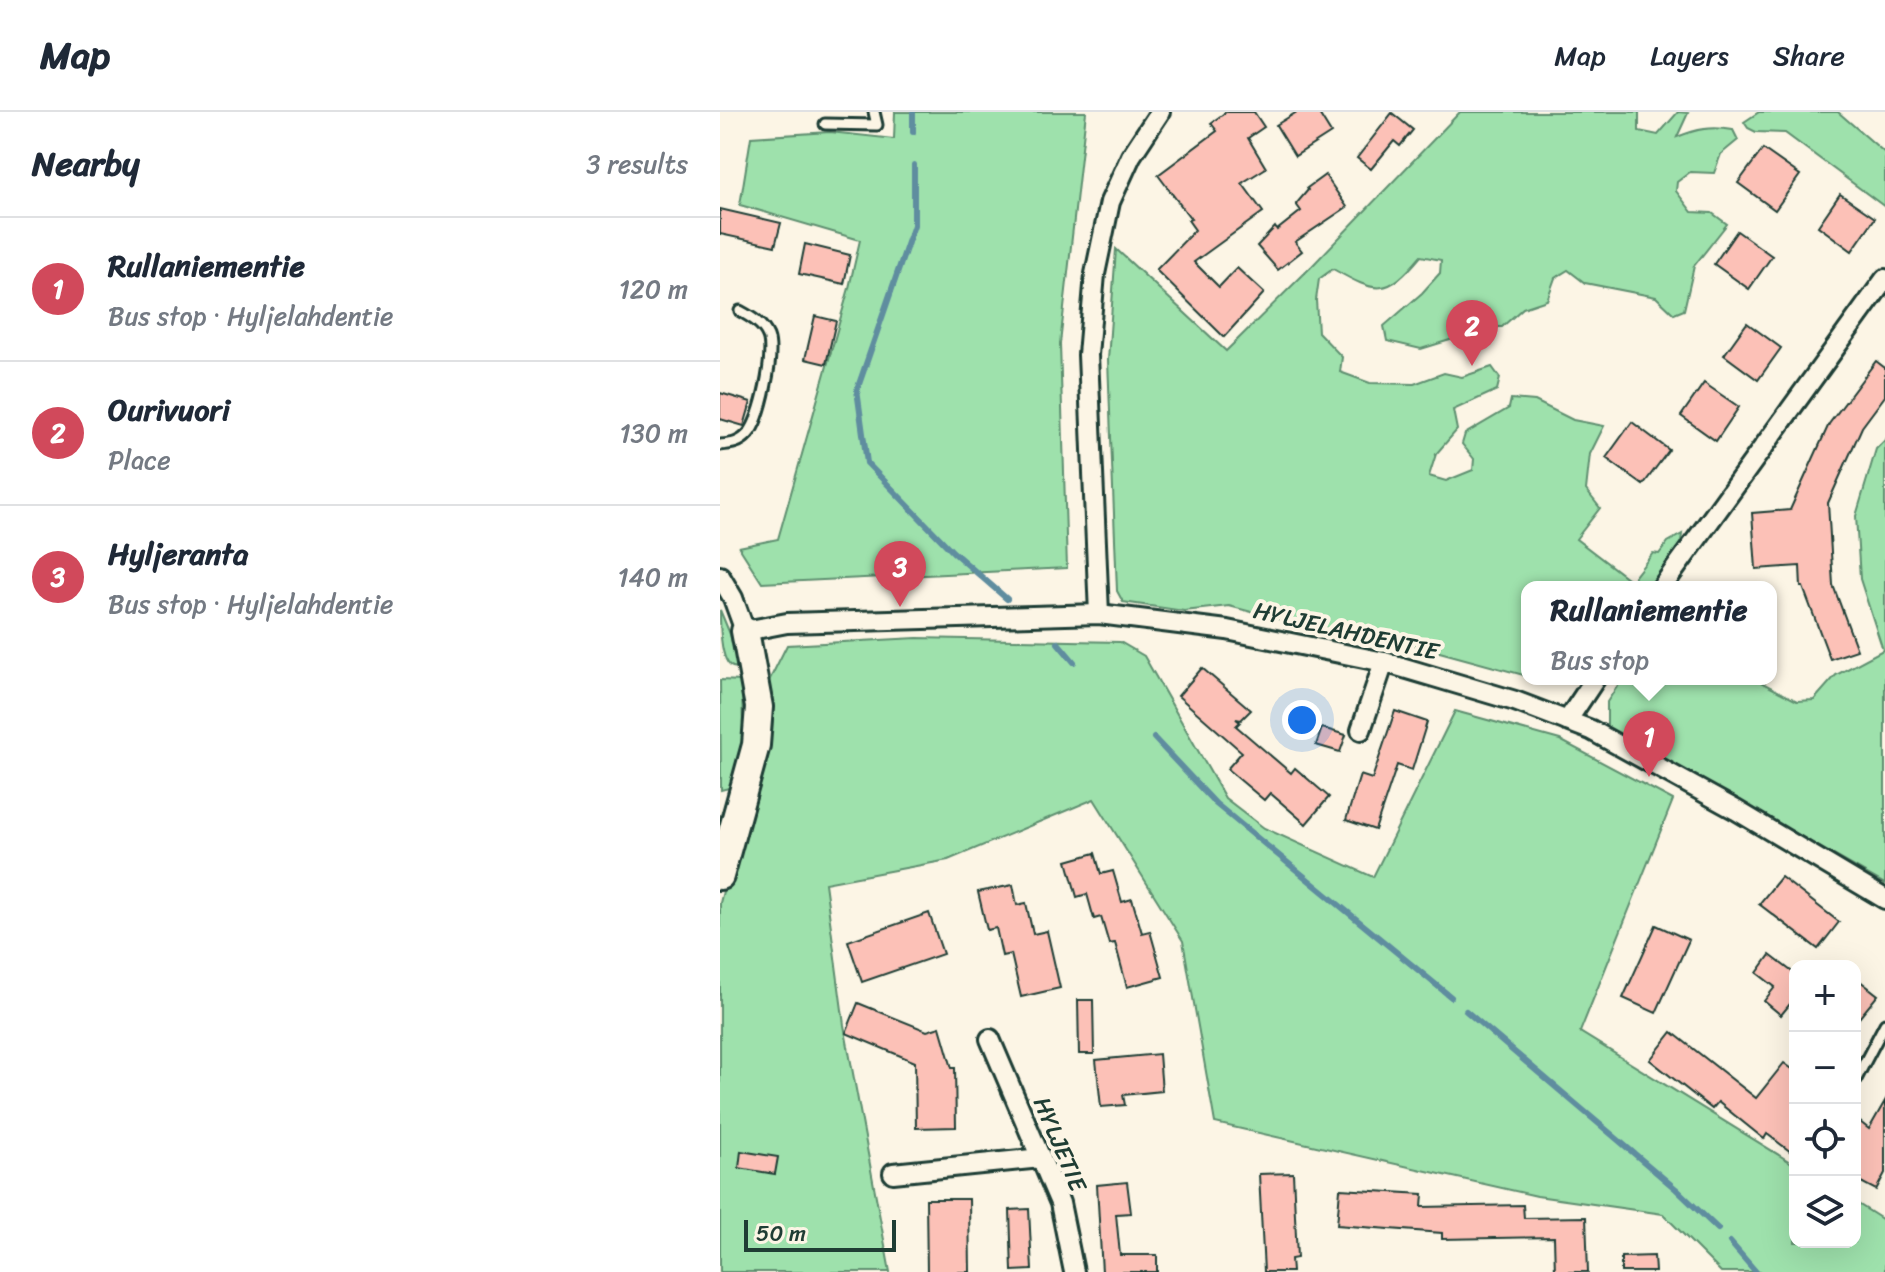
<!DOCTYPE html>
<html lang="en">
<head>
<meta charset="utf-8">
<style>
  body { margin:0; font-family:Sriracha,sans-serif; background:#f6f6f7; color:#1f2937 }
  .controls { position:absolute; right:24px; bottom:24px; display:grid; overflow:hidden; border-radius:16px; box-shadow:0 8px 32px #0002 }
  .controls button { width:72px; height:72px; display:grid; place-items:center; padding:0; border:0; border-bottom:2px solid #e0e1e3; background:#fff; color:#1f2937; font:40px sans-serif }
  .scale { position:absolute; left:24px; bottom:20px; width:152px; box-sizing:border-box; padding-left:8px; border:4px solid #1f3d34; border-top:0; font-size:22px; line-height:28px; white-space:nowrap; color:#1f3d34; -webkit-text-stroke:6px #fcf5e5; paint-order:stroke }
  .you { position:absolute; left:582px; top:608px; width:28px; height:28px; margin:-20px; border:6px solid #fff; border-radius:50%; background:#1a73e8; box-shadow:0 0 0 12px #1a73e833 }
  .badge { display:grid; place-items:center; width:52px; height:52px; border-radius:50%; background:#d1495b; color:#fff; font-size:26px; font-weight:700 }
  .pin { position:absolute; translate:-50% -66px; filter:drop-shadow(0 2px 4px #0008) }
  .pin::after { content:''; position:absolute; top:42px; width:28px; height:24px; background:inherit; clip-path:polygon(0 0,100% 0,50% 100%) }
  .popup { position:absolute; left:801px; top:469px; width:256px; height:104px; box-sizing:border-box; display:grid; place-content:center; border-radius:16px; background:#fff; filter:drop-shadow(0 2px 6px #0005); font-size:26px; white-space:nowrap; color:#747a83 }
  .popup b { font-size:30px; color:#1f2937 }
  .popup::after { content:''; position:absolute; left:50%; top:100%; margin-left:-16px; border:16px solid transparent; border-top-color:#fff }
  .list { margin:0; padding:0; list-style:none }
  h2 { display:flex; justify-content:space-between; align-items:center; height:104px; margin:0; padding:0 32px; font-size:34px }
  h2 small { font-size:26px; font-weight:400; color:#747a83 }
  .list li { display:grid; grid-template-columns:52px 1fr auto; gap:24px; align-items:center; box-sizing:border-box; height:144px; padding:0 32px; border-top:2px solid #e0e1e3 }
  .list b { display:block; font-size:30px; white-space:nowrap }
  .list p { margin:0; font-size:26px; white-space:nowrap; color:#747a83 }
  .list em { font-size:26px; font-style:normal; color:#747a83 }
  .icon { flex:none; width:44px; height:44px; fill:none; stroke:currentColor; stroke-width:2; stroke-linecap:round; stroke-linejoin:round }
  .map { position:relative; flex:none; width:1165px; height:1160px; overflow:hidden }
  header { display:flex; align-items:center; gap:48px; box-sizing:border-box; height:112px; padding:0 40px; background:#fff; border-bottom:2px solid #e0e1e3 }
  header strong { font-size:38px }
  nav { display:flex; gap:44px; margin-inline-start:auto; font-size:28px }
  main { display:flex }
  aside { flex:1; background:#fff }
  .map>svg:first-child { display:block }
  .green { fill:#9ee1ac; stroke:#5e8f70; stroke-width:2 }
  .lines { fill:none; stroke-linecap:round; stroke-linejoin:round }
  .stream { stroke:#5e8d9f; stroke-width:6 }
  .building { fill:#fcc1b7; stroke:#1f3d34; stroke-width:2 }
  .lane-casing { stroke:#1f3d34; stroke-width:15 }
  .street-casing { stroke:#1f3d34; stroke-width:24 }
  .secondary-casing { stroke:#1f3d34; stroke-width:32 }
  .lane { stroke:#fcf5e5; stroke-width:9 }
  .street { stroke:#fcf5e5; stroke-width:18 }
  .secondary { stroke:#fcf5e5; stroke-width:26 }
  .labels { text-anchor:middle; stroke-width:8; stroke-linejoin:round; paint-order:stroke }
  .street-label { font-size:24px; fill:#1f3d34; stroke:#fcf5e5 }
</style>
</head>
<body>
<header>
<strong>Map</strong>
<nav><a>Map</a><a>Layers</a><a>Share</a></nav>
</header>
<main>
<aside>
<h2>Nearby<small>3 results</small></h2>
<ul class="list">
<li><span class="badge">1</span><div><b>Rullaniementie</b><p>Bus stop · Hyljelahdentie</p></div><em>120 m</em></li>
<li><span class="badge">2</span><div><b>Ourivuori</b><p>Place</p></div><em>130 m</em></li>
<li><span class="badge">3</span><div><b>Hyljeranta</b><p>Bus stop · Hyljelahdentie</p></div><em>140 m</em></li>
</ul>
</aside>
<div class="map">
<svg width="1165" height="1160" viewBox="0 0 1165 1160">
  <rect width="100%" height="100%" fill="#fcf5e5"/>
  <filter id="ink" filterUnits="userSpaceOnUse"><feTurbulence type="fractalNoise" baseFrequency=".0125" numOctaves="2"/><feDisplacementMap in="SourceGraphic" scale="16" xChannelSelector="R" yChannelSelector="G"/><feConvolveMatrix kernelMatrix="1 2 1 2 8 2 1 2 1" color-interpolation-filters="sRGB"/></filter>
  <g filter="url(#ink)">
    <!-- green -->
    <g class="green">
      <path d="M175 0H366L340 232 347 456 42 471 19 435 58 427 129 176 140 128 20 93 31 25 110 20 174 27Z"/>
      <path d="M740 0H919V19L938 23 958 0 968 1 957 25C977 17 991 14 1013 18L1018 28 1001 42 994 61 970 60 957 70 956 79 972 100 992 101 1007 112 974 154 964 198 954 202 936 185 865 171 848 158 835 166 827 188 803 196 782 215H760L730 228 701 237 667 229 664 214 702 181 720 161 721 148 701 144C667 185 657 182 613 157L599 167 596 188 598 220 622 245 620 260 650 271 694 272 724 261 742 265 772 255 780 266 777 278 733 298 737 318 716 342 709 364 726 369 753 358 754 347 742 332 745 322 789 296 791 287 815 289 853 308 884 314 870 342 866 378 880 396 856 427 911 469 933 441 939 442 948 430 962 422 960 437 932 475H807V564L683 530 573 511 509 494 464 499 403 490 397 479 388 248 396 137 506 239 592 154Z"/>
      <path d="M1039 0H1118L1165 41V95L1065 21 1036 20 1028 16 1024 10Z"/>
      <path d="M1165 328V772L887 615V590L902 567H1035L1077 589 1094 588 1116 563 1163 538 1140 467 1136 404 1156 337Z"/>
      <path d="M0 498 10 522 18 555C0 560 0 515 0 498Z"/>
      <path d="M197 526 400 530 424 544 505 686 544 716 653 765 735 599 840 628 953 688 860 920 1075 1053V1130H1135V1090L1165 1109V1160H1001L943 1102 817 1084 495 1011 463 829 374 687 228 748 105 771 124 913 170 1160H0V791L47 608 46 575 67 533Z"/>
      <path d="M0 568 22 569 23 621 17 674 1 678Z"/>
    </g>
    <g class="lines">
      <!-- stream -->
      <g class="stream">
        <path d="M193 20V0"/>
        <path d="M194 53V113L137 278 147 351 233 440 287 487"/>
        <path d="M338 531 354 550"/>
        <path d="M434 626 496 692 731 885"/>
        <path d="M746 899 956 1077 998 1117"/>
        <path d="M1010 1130 1036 1160"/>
      </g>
    </g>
    <!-- building -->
    <g class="building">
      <path d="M506 0H534L544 15 528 26 546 56 522 71 543 100 474 150 499 175 517 156 544 181 504 225 436 158 475 118 468 108 471 107 438 63 497 19 491 11Z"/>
      <path d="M577 0H598L611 21 575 44 556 13Z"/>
      <path d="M672 1 693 18 680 34 674 29 651 57 637 46Z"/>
      <path d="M1043 37 1080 63 1055 98 1018 71Z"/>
      <path d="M605 63 627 95 575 130 582 139 558 158 537 134 555 115 557 118 581 99 576 92 588 78 587 76Z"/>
      <path d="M1120 82 1155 106 1132 139 1098 114Z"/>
      <path d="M0 97 61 111 55 134 0 122Z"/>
      <path d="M1017 119 1052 144 1029 177 994 152Z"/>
      <path d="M85 132 130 143 124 172 79 162Z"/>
      <path d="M95 204 116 209 106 252 85 247Z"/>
      <path d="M1027 211 1061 236 1038 268 1004 243Z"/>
      <path d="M1156 249 1165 256V284L1142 315 1108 391 1113 473 1137 538 1110 547 1083 475H1081L1080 454 1036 457 1032 401 1070 398 1109 312Z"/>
      <path d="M984 271 1019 295 996 329 961 304Z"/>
      <path d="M0 281 31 290 24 314 0 307Z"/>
      <path d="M912 310 949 338 923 373 886 346Z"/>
      <path d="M482 556 531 598 521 608 516 607 520 610 516 614 571 661 575 656 609 685 586 712 550 681 544 688 507 657 522 640 458 584Z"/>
      <path d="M675 599 707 610 692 658 677 653 655 718 626 708 640 663 652 667Z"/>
      <path d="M602 616 626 623 620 640 596 633Z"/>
      <path d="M375 741 381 762 393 759 402 790 412 787 422 821 430 819 443 865 407 875 395 831 389 832 381 805 374 807 367 782 357 785 347 749Z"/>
      <path d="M1061 765 1119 810 1098 837 1039 792Z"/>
      <path d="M293 773 297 793 306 791 313 822 327 819 340 876 301 885 291 842 282 844 276 816 267 818 258 780Z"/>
      <path d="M209 801 223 842 142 870 128 829Z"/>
      <path d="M936 813 969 828 936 901 903 886Z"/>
      <path d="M1050 843 1075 862V886L1061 903 1044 889 1055 875 1037 861Z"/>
      <path d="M1135 865 1158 883 1135 911Z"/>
      <path d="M358 888H373L374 942H359Z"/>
      <path d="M138 891 207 919 220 915 232 956H235L236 1015 196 1016 195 950 126 921Z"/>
      <path d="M952 920 1036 986 1064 951 1075 959V1043L1047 1022 1044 1027 998 990 992 997 930 948Z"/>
      <path d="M439 942 442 979 403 983 405 993 381 995 376 948Z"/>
      <path d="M1165 989V1061L1156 1078 1135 1067V1006L1149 1017Z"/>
      <path d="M21 1039 58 1045 55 1062 19 1056Z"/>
      <path d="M573 1061 577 1146 571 1147 572 1160H544L539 1062Z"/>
      <path d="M407 1070 411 1101 396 1102 400 1143H437V1160H382L377 1073Z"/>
      <path d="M620 1077 703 1082 702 1095 803 1093 804 1106 866 1105 868 1160H835L834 1125 722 1127V1121L617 1113Z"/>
      <path d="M206 1087H249L250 1160H207Z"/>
      <path d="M309 1097 312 1158 292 1159 290 1098Z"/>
      <path d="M934 1144 935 1160H901V1145Z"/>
    </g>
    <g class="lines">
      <!-- lane casing -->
      <g class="lane-casing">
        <g id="lane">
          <path d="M105 12 157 13 154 0"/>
          <path d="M0 333C12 332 20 331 28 322 41 308 55 242 48 224 43 212 31 205 20 199"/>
          <path d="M1135 969 1165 912"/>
        </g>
      </g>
      <!-- street casing -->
      <g class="street-casing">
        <g id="street">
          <path d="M0 464 13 486 25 519 67 511 379 502 507 518 664 550 795 589 871 618 1016 698 1165 787"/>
          <path d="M942 475 1165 167"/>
          <path d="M379 502 368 243 375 162 390 90 411 44 440 0"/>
          <path d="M847 609 875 567"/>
          <path d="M641 618 664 550"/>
          <path d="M270 927 340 1091 354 1160"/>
          <path d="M173 1061 321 1046"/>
        </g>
      </g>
      <!-- secondary casing -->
      <g class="secondary-casing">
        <path id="secondary" d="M0 764 36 633 39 595 25 519"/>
      </g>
      <!-- lane -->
      <use href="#lane" class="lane"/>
      <!-- street -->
      <use href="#street" class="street"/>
      <!-- secondary -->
      <use href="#secondary" class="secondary"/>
    </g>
  </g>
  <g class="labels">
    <!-- street labels -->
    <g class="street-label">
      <text transform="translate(626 519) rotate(13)" y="8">HYLJELAHDENTIE</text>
      <text transform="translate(340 1032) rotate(67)" y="8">HYLJETIE</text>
    </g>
  </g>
</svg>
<div class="controls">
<button>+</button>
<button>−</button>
<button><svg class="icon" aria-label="locate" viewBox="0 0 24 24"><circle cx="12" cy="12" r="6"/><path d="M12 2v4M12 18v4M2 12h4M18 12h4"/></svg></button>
<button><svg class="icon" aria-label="layers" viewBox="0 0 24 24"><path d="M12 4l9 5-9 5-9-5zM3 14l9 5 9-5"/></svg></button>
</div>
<div class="scale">50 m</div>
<div class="you"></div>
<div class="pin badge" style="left:929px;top:665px">1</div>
<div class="popup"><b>Rullaniementie</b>Bus stop</div>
<div class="pin badge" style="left:752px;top:254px">2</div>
<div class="pin badge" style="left:180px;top:495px">3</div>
</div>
</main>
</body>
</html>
